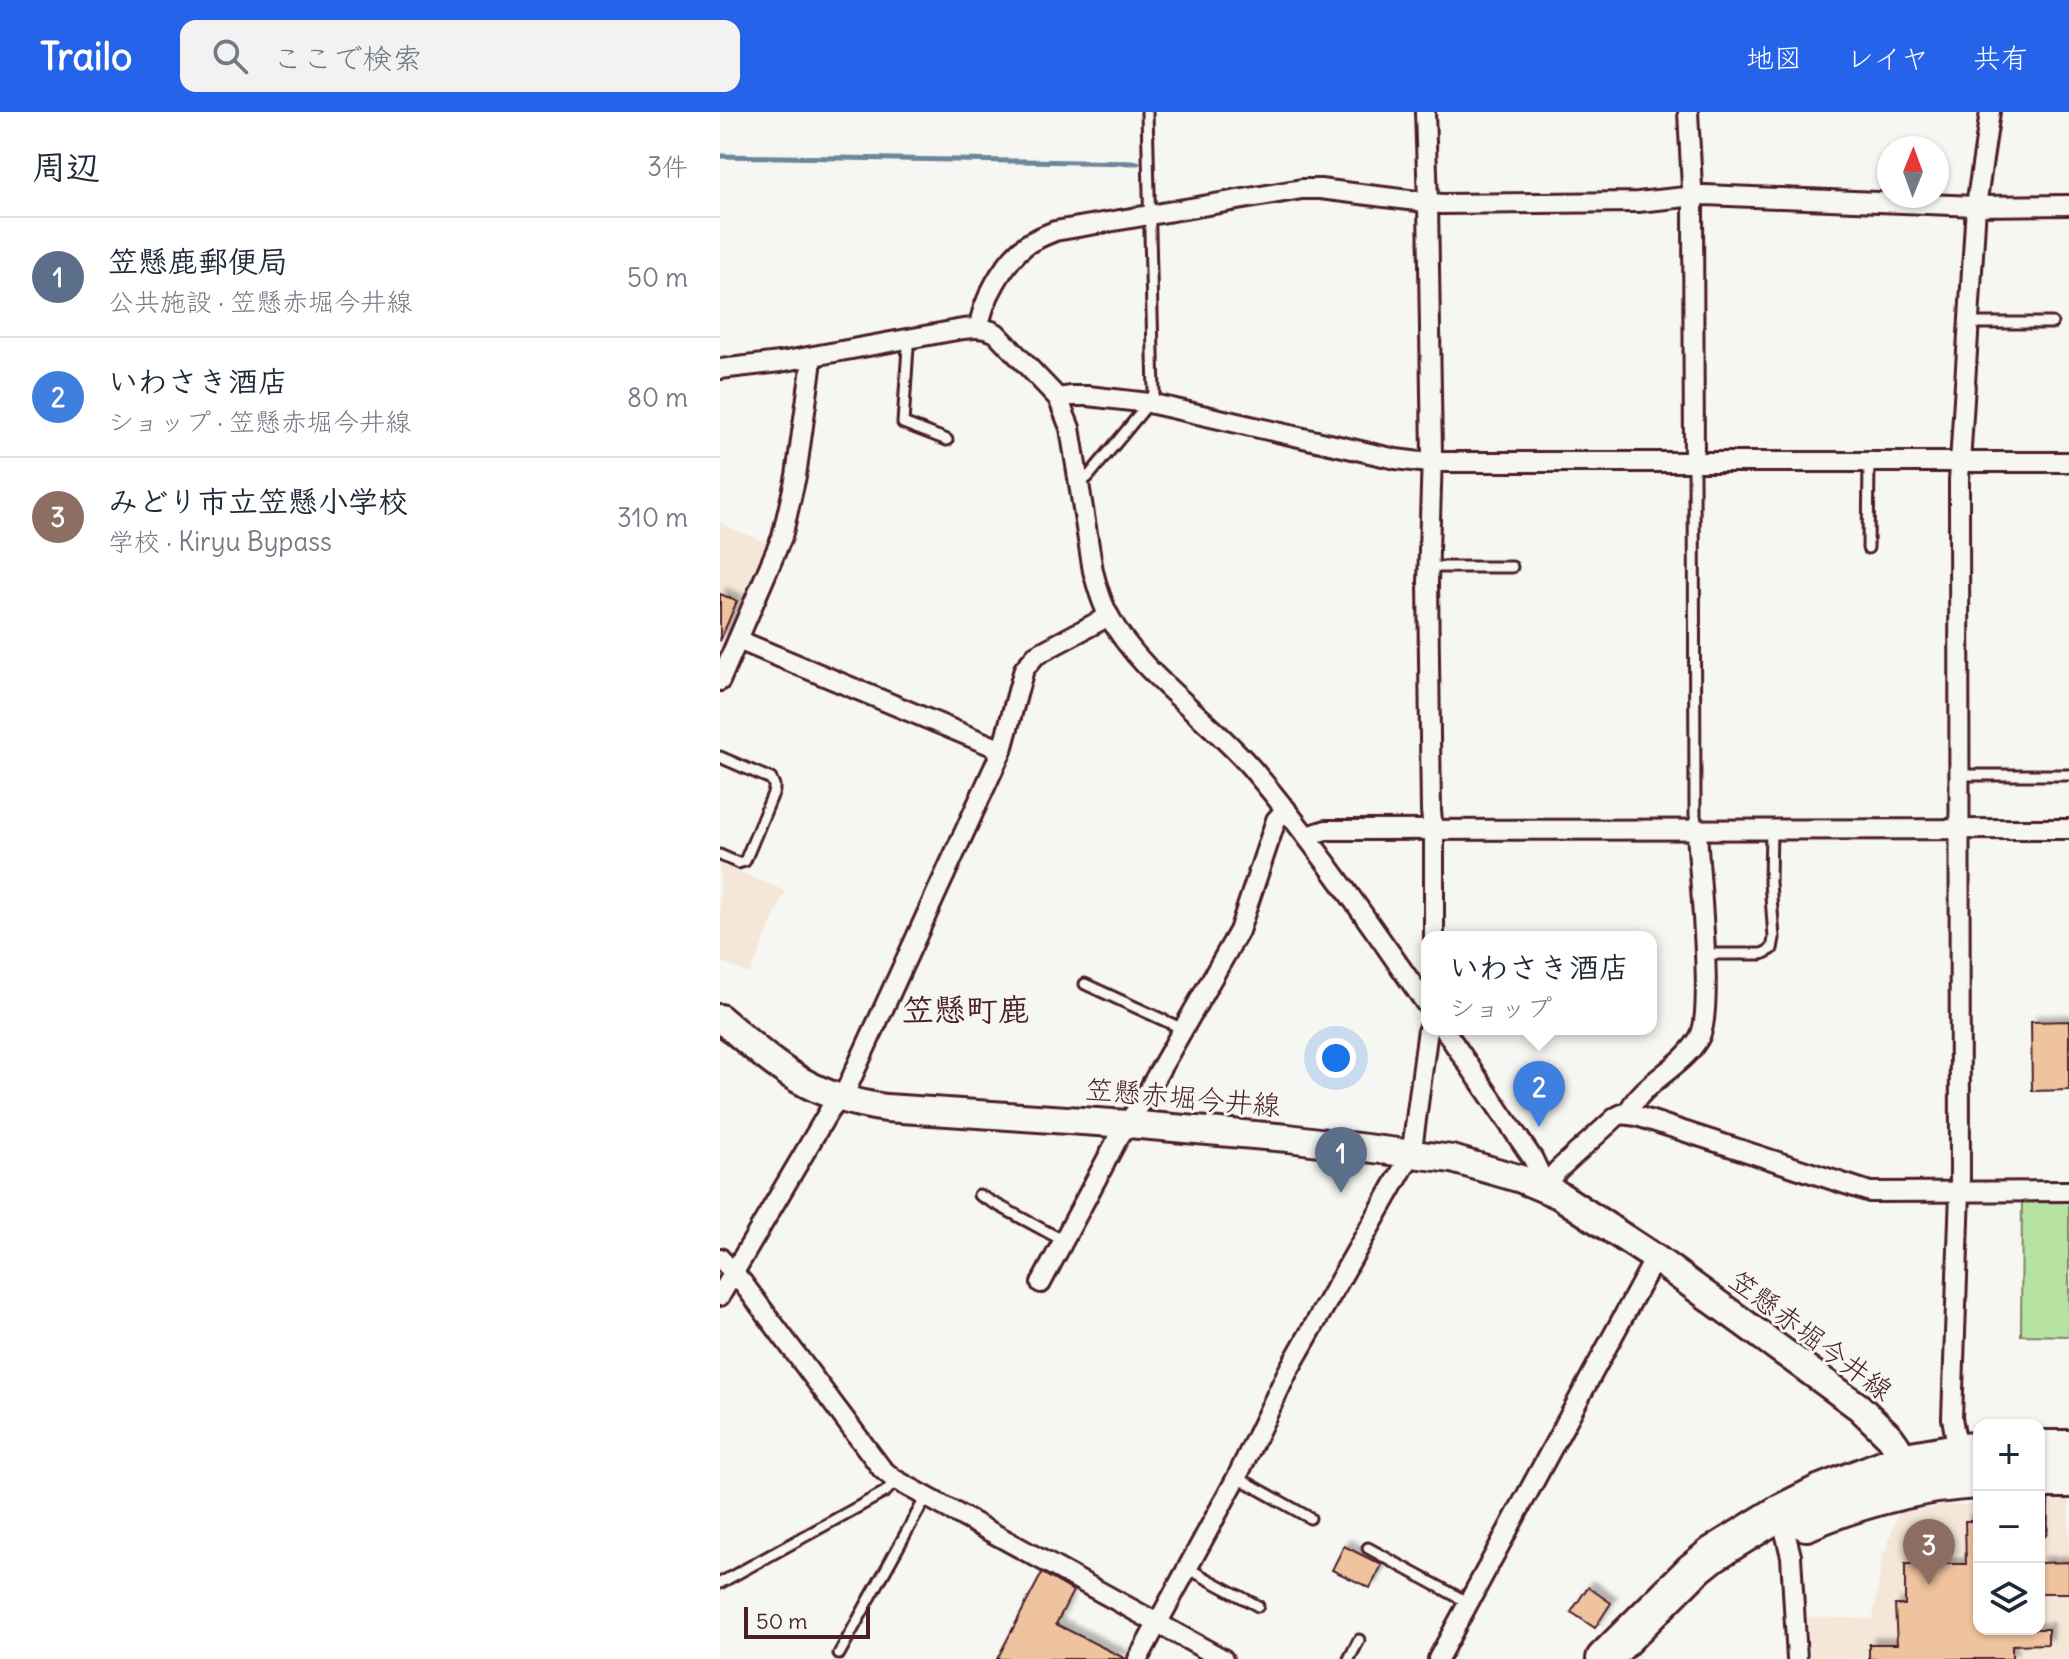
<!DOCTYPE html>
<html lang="ja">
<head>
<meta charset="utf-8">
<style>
  body { margin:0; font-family:Delius,"Klee One",sans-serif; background:#f2f2f3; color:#1f2937 }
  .controls { position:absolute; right:24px; bottom:24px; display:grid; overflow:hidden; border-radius:16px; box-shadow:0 2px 6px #0004 }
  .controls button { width:72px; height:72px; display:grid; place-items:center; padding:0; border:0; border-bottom:2px solid #e0e1e3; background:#fff; color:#1f2937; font:40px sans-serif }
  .compass { position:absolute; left:1157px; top:24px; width:72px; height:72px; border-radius:50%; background:#fff; box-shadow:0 2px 6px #0004; rotate:1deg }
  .scale { position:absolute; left:24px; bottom:20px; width:126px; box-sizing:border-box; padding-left:8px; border:4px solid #4a1f2b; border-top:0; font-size:22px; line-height:28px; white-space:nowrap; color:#4a1f2b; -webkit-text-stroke:6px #f6f6f2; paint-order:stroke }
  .you { position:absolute; left:616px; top:946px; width:28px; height:28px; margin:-20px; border:6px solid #fff; border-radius:50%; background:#1a73e8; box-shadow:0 0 0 12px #1a73e833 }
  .badge { display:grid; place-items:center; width:52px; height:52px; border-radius:50%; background:#2563eb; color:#fff; font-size:26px; font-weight:700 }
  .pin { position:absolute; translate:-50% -66px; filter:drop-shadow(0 2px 4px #0008) }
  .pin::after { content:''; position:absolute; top:42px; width:28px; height:24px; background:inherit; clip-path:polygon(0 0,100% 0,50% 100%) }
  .popup { position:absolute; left:701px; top:819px; width:236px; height:104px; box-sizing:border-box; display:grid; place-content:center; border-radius:16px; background:#fff; filter:drop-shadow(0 2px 6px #0005); font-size:26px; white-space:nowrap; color:#747a83 }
  .popup b { font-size:30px; color:#1f2937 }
  .popup::after { content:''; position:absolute; left:50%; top:100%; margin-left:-16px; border:16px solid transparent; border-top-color:#fff }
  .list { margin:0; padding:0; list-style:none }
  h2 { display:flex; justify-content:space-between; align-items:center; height:104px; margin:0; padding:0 32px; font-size:34px }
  h2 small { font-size:26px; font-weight:400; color:#747a83 }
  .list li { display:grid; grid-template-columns:52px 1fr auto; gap:24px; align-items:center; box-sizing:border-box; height:120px; padding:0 32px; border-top:2px solid #e0e1e3 }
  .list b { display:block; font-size:30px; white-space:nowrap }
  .list p { margin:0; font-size:26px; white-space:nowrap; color:#747a83 }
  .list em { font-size:26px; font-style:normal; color:#747a83 }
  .icon { flex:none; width:44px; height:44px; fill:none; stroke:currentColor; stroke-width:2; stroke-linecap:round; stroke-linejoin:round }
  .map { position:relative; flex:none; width:1349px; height:1547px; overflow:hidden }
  header { display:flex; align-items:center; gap:48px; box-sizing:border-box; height:112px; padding:0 40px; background:#2563eb; color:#fff }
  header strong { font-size:38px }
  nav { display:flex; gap:44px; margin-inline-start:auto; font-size:28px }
  .search { width:560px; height:72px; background:#f2f2f3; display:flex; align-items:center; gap:20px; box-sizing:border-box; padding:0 28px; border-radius:16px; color:#747a83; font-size:30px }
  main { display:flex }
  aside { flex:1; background:#fff }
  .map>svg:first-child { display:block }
  .built { fill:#f4e7d8 }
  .green { fill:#b6e3a2; stroke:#808166; stroke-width:2 }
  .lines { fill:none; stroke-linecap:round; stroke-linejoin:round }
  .stream { stroke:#6c869a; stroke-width:5 }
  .building { fill:#eec39d; stroke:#4a1f2b; stroke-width:2; filter:url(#shadow) }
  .lane-casing { stroke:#4a1f2b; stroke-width:15 }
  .street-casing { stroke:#4a1f2b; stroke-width:24 }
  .secondary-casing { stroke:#4a1f2b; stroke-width:32 }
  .highway-casing { stroke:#4a1f2b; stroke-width:40 }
  .lane { stroke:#f6f6f2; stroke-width:9 }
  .street { stroke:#f6f6f2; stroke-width:18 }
  .secondary { stroke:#f6f6f2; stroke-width:26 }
  .highway { stroke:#f6f6f2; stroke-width:34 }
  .labels { text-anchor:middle; stroke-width:6; stroke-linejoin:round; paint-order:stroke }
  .street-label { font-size:28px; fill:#4a1f2b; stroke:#f6f6f2 }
  .quarter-label { font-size:32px; font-weight:bold; fill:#4a1f2b; stroke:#f6f6f2 }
</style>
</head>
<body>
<header>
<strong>Trailo</strong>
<div class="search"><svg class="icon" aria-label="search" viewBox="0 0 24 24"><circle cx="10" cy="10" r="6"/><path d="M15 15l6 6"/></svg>ここで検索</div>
<nav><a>地図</a><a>レイヤ</a><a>共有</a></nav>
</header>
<main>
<aside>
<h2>周辺<small>3件</small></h2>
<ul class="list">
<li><span class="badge" style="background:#5c6f8a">1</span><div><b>笠懸鹿郵便局</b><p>公共施設 · 笠懸赤堀今井線</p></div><em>50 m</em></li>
<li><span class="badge" style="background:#3f7fe0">2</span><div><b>いわさき酒店</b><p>ショップ · 笠懸赤堀今井線</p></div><em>80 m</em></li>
<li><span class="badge" style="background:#8d6e63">3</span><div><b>みどり市立笠懸小学校</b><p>学校 · Kiryu Bypass</p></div><em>310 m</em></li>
</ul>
</aside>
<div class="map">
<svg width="1349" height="1547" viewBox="0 0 1349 1547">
  <defs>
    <filter id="shadow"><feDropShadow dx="5.5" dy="-5.5" stdDeviation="2" flood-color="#0004"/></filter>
  </defs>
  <rect width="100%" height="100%" fill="#f6f6f2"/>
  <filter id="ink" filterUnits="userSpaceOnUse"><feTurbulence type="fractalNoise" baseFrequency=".0125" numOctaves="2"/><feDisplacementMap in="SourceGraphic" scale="16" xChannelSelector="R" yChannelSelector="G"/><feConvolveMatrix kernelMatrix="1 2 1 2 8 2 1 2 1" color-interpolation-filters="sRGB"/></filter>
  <g filter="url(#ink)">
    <!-- built -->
    <g class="built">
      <path d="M0 411 49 432 0 545Z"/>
      <path d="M0 752 65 779 30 862 0 849Z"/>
      <path d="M1319 1387H1349V1547H1090L1088 1505 1153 1507 1163 1440 1166 1438 1178 1400 1223 1394 1259 1392V1517H1319Z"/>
    </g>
    <!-- green -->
    <path class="green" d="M1302 1087H1349V1224L1301 1223Z"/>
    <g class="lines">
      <!-- stream -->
      <path class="stream" d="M0 44 418 51"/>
    </g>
    <!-- building -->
    <g class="building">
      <path d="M0 482 17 489 0 529Z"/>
      <path d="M1349 909V978L1312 979 1311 910Z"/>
      <path d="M1245 1409H1259V1517H1328V1532L1292 1533V1547H1149V1532H1177L1175 1493H1185V1452H1246Z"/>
      <path d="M624 1434 662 1453 650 1476 612 1458Z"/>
      <path d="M1349 1450V1481H1319V1451Z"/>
      <path d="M322 1461 353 1479 336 1512 406 1547H277Z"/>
      <path d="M868 1475 891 1491 875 1516 851 1500Z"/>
    </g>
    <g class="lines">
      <!-- lane casing -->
      <g class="lane-casing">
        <g id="lane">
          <path d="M1249 211H1332"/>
          <path d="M186 227 188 235 183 311 227 328"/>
          <path d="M974 351 975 703 977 717"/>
          <path d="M359 371 368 365 429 291 434 281 427 0"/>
          <path d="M1148 436 1149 351"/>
          <path d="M710 455H792"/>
          <path d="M0 645 51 667 54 673V679L25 749 18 751 0 743"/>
          <path d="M1239 663H1349"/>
          <path d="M984 842H1042L1052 837 1054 826 1050 770 1051 717"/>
          <path d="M365 872 463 917"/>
          <path d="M259 1083 344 1129"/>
          <path d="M517 1365 590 1406"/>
          <path d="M1321 1419 1322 1375"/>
          <path d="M648 1436 749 1491"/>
          <path d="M467 1456 538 1494"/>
          <path d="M0 1471 165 1380 171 1374 174 1367"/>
          <path d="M119 1542 206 1385"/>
          <path d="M629 1547 639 1528"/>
        </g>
      </g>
      <!-- street casing -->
      <g class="street-casing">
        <g id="street">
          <path d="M705 0 708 91 712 343 708 471 711 699 714 728V825"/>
          <path d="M968 0 973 94 974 351"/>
          <path d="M259 216C262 189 284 150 306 133 315 127 325 123 335 119L582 77H600L721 92 918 90 985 83 1256 94 1349 93"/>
          <path d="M0 257 60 250 237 218C251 216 264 214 276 221L338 286 350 316 373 459C377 474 381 490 389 504 420 563 491 607 534 659 597 733 651 814 707 893"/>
          <path d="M338 286 352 284H368L429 291 676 347 700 350H1349"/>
          <path d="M18 528 282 638"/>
          <path d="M0 569 62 425 76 364 91 256V245"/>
          <path d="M589 726 596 721 606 718 1349 717"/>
          <path d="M724 917 813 1047 820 1062 823 1075"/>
          <path d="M907 1002C922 970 962 956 979 926 995 901 978 756 977 717"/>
          <path d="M823 1075 838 1058 896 1005 902 1002 917 1004 1150 1080 1349 1079"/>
          <path d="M0 1146 22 1170 162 1357 174 1367 503 1547"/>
          <path d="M321 1171 397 1028 421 991 519 819 556 708 566 697"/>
          <path d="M0 1184 109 999 127 976 282 638 304 557 316 543 389 504"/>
          <path d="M1238 1339 1232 1306 1240 1080 1239 368 1256 94 1270 0"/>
          <path d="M1065 1420 1071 1444 1077 1547"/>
          <path d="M418 1547 517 1365 568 1259 688 1048 693 1030 708 917"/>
          <path d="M718 1547 935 1146"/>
        </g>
      </g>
      <!-- secondary casing -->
      <g class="secondary-casing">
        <path id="secondary" d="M0 906C58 956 88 985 166 996L408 1012 568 1026 732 1047 801 1067 839 1083 935 1146 1139 1295 1170 1325 1177 1335 1180 1349 1192 1360"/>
      </g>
      <!-- highway casing -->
      <g class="highway-casing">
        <g id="highway">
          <path d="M1319 1336H1349"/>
          <path d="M1319 1368H1349"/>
          <path d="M1086 1411C1142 1387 1199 1372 1259 1369"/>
          <path d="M884 1547 973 1458 993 1442 1061 1400 1101 1380 1180 1349 1238 1339 1259 1338"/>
        </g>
      </g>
      <!-- lane -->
      <use href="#lane" class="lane"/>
      <!-- street -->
      <use href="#street" class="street"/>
      <!-- secondary -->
      <use href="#secondary" class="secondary"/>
      <!-- highway -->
      <use href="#highway" class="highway"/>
    </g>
  </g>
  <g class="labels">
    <!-- street labels -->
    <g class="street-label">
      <text transform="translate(463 985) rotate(5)" y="10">笠懸赤堀今井線</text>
      <text transform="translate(1091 1223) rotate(37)" y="10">笠懸赤堀今井線</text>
    </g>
    <!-- quarter labels -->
    <g class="quarter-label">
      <text x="246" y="909">笠懸町鹿</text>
    </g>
  </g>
</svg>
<div class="controls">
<button>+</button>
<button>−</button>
<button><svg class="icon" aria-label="layers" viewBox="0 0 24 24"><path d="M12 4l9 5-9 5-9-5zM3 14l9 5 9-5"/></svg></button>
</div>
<svg class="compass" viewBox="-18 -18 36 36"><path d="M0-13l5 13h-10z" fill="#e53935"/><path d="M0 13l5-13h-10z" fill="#747a83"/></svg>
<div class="scale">50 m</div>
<div class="you"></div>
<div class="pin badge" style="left:621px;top:1081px;background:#5c6f8a">1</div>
<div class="pin badge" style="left:819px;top:1015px;background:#3f7fe0">2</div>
<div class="popup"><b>いわさき酒店</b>ショップ</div>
<div class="pin badge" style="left:1209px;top:1473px;background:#8d6e63">3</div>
</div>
</main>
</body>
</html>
